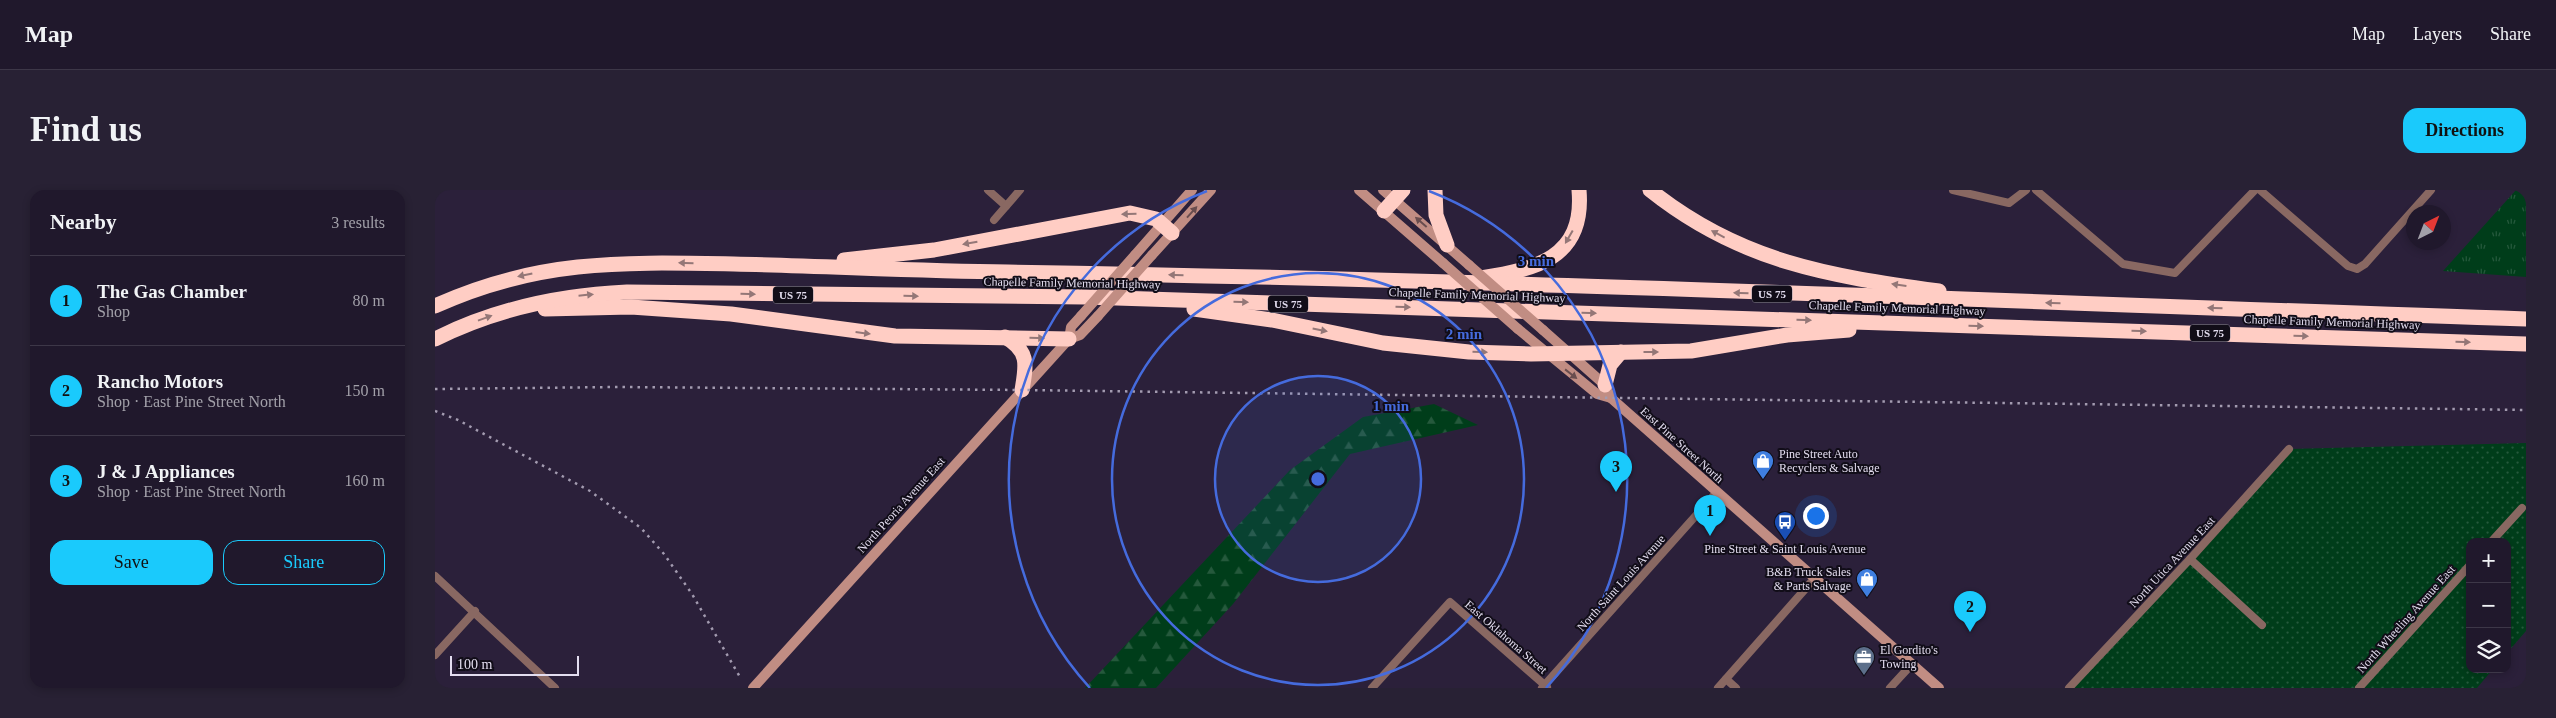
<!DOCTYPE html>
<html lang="en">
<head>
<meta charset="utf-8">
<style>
  body { margin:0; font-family:"Times New Roman",serif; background:#282134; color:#f1f3f6 }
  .controls { position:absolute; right:15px; bottom:15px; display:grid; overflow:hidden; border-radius:10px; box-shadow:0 2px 8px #0003 }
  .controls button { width:45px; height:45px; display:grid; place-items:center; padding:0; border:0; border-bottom:1px solid #3d3748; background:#20182c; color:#f1f3f6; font:25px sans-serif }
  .compass { position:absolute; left:1971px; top:15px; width:45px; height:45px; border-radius:50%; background:#20182c; box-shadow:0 2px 8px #0003; rotate:42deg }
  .scale { position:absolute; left:15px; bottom:12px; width:129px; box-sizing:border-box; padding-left:5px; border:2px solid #e3ddef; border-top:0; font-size:14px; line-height:18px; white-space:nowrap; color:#e3ddef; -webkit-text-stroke:4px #110d18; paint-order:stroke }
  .you { position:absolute; left:1380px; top:325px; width:18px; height:18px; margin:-12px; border:4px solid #fff; border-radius:50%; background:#1a73e8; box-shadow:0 0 0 8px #1a73e833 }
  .badge { display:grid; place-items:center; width:32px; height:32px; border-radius:50%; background:#1acafc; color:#111; font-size:16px; font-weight:700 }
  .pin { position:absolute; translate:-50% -41px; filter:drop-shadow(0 1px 2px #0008) }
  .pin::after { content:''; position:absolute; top:26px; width:18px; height:15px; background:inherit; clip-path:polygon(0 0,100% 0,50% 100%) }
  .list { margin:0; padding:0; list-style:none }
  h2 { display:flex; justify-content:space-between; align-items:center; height:65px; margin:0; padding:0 20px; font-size:21px }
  h2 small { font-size:16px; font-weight:400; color:#a2a0a9 }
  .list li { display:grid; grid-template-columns:32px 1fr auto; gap:15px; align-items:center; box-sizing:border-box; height:90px; padding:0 20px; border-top:1px solid #3d3748 }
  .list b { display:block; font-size:19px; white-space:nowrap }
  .list p { margin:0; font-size:16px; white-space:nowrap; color:#a2a0a9 }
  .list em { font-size:16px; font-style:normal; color:#a2a0a9 }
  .actions { display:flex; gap:10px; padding:15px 20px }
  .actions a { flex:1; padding:11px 0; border:1px solid #1acafc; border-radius:15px; text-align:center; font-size:18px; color:#1acafc }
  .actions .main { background:#1acafc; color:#111 }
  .icon { flex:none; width:28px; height:28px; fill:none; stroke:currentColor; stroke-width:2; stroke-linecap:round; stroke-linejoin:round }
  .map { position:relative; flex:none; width:2091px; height:498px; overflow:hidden; border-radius:15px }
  header { display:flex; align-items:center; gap:30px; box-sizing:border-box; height:70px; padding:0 25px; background:#20182c; border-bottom:1px solid #3d3748 }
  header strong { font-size:24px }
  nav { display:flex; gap:28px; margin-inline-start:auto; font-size:18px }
  .intro { display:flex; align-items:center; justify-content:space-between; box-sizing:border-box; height:120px; padding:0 30px }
  h1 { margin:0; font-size:35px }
  .button { padding:12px 22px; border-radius:15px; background:#1acafc; color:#111; font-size:18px; font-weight:700 }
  main { display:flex; gap:30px; padding:0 30px }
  aside { flex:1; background:#20182c; border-radius:15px; box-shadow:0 2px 8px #0003 }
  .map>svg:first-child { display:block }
  .grass { fill:url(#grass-dots) }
  .forest { fill:url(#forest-firs) }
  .park { fill:url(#park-tufts) }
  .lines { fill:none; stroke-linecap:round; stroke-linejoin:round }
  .street { stroke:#896862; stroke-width:8 }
  .secondary { stroke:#c18d83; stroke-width:10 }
  .highway { stroke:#ffcdc4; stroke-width:15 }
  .rail { stroke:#a39bb0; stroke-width:2.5; stroke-dasharray:2.5 5; stroke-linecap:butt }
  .secondary-bridge { stroke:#c18d83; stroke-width:10 }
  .oneway { fill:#694d4e }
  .oneway2 { fill:#947777 }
  .ring { fill:none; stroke:#456bdd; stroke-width:2.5 }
  .labels { text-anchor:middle; stroke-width:4; stroke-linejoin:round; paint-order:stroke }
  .shield { fill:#110d18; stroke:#a49fae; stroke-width:1 }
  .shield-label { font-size:11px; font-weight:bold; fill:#e3ddef }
  .street-label { font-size:12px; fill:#e3ddef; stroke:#110d18 }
  .poi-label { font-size:12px; fill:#e3ddef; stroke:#110d18; text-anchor:start }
  .centre { fill:#456bdd; stroke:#110d18; stroke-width:2.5 }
  .ring-label { font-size:15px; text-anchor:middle; font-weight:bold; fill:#456bdd; stroke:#110d18; stroke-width:4; stroke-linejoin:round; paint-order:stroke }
</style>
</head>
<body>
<header>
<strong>Map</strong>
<nav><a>Map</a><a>Layers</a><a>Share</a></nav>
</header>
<div class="intro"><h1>Find us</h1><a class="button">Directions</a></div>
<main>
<aside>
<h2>Nearby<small>3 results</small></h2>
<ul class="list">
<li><span class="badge">1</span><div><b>The Gas Chamber</b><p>Shop</p></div><em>80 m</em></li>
<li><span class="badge">2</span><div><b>Rancho Motors</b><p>Shop · East Pine Street North</p></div><em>150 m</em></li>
<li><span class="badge">3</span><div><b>J &amp; J Appliances</b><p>Shop · East Pine Street North</p></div><em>160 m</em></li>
</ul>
<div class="actions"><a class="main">Save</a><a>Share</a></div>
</aside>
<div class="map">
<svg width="2091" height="498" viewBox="0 0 2091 498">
  <defs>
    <pattern id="grass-dots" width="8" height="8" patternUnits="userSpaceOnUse" patternTransform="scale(1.25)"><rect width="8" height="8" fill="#003d1a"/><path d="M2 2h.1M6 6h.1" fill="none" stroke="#25593c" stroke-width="1.8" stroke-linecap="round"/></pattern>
    <pattern id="forest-firs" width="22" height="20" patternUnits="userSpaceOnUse" patternTransform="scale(1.25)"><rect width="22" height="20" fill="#003d1a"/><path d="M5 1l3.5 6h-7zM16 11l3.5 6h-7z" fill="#25593c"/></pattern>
    <pattern id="park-tufts" width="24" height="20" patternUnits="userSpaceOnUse" patternTransform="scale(1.25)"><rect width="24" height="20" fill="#003d1a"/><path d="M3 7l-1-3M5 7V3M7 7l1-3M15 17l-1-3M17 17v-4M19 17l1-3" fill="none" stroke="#25593c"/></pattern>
  </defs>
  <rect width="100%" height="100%" fill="#2b203a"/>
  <!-- grass -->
  <path class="grass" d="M2091 253V441L2072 463V352H2035V479H2058L2042 498H1634L1854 259Z"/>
  <!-- forest -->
  <path class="forest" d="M999 214 1043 235 915 264 798 414 721 498H650L855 280 928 227Z"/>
  <!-- park -->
  <path class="park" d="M2081 0H2091V87L2008 81Z"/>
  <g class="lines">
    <!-- street -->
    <g class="street">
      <path d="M553 0 571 16"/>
      <path d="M1518 0 1574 13 1591 0"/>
      <path d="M1601 0 1688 74 1740 83 1820 0"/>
      <path d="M1825 0 1913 76 1922 79 1930 74 1996 0"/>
      <path d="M559 30 585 0"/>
      <path d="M2056 352 2087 318"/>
      <path d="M1755 369 1827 435"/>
      <path d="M0 386 120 498"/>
      <path d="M0 465 40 421"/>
      <path d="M1291 489 1301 498"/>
      <path d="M937 498 1015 412 1112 497"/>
      <path d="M1107 498 1281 303"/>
      <path d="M1283 498 1379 389"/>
      <path d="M1455 498 1477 474"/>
      <path d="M1634 498 1755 369 1854 259"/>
      <path d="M1924 498 2035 375"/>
    </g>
    <!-- secondary -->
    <g class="secondary">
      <path d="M924 0 1008 73"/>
      <path d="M948 0 1034 75"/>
      <path d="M700 65 757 0"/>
      <path d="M717 65 776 0"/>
      <path d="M1083 139 1162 204 1176 208"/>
      <path d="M1108 140 1170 195 1176 208 1504 498"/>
      <path d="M634 149 636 137 646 126"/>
      <path d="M318 498 634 149 645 145 663 126"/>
    </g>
    <!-- highway -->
    <g class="highway">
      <path d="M1000 0 1001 25 1012 55"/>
      <path d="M1215 0C1305 72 1394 86 1504 101"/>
      <path d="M949 21 968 0"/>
      <path d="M409 70 499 60 695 23 721 29 737 43"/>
      <path d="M1046 88C1100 79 1150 69 1144 0"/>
      <path d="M0 116C103 69 189 72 299 74 391 76 482 81 573 82 1079 90 1585 112 2091 129"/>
      <path d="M110 119 196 117 296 124 460 146 634 149"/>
      <path d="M759 119 837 130 948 153 1034 162 1096 164 1256 161 1352 145 1414 140"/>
      <path d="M570 147C595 161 591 176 587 200"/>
      <path d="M0 149C60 119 124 105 192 102L650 107 2091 154"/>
      <path d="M1170 195 1175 175 1186 162"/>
    </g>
    <!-- rail -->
    <g class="rail">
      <path d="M0 199 183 197 587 200 2091 220"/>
      <path d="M0 221 23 230 155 301 206 338 229 364 257 404 305 487"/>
    </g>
    <!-- secondary-bridge -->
    <g class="secondary-bridge">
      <path d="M1008 73 1083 139"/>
      <path d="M1034 75 1108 140"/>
      <path d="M646 126 700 65"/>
      <path d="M663 126 717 65"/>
    </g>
  </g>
  <!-- one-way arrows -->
  <defs><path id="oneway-solid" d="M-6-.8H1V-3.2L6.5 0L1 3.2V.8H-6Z" transform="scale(1.25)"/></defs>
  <g class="oneway">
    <use href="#oneway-solid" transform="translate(757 22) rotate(-48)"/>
    <use href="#oneway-solid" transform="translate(986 32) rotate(-139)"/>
    <use href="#oneway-solid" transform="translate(1136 184) rotate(38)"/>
  </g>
  <g class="oneway2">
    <use href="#oneway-solid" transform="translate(694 24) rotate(178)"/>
    <use href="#oneway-solid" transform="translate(1283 44) rotate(-152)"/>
    <use href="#oneway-solid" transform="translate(1134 47) rotate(120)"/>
    <use href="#oneway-solid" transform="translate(535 53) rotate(170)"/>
    <use href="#oneway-solid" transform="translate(251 73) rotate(-179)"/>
    <use href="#oneway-solid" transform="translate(90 85) rotate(168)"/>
    <use href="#oneway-solid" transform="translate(741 85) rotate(-179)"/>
    <use href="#oneway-solid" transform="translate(1464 95) rotate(-172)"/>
    <use href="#oneway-solid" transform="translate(1306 103) rotate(-178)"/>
    <use href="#oneway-solid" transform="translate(313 104) rotate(1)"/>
    <use href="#oneway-solid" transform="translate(151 105) rotate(-6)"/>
    <use href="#oneway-solid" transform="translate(476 106) rotate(1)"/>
    <use href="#oneway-solid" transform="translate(806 112) rotate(2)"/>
    <use href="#oneway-solid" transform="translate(1618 113) rotate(-178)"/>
    <use href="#oneway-solid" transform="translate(968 117) rotate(2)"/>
    <use href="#oneway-solid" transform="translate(1780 118) rotate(-178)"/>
    <use href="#oneway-solid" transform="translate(1154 123) rotate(2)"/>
    <use href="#oneway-solid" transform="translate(50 128) rotate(-20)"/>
    <use href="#oneway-solid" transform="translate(1369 130) rotate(2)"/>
    <use href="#oneway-solid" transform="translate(1541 136) rotate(2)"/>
    <use href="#oneway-solid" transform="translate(885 140) rotate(11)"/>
    <use href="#oneway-solid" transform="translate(1704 141) rotate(2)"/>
    <use href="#oneway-solid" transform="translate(428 143) rotate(7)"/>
    <use href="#oneway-solid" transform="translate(1866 146) rotate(2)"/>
    <use href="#oneway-solid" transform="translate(602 148) rotate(1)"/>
    <use href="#oneway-solid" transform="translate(2028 152) rotate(2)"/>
    <use href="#oneway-solid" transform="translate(1045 162) rotate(2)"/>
    <use href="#oneway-solid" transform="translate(1216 162)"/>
  </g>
  <!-- distance rings -->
  <circle cx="883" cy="289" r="103" fill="#456bdd" fill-opacity=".12"/>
  <g class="ring">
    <circle cx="883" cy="289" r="103"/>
    <circle cx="883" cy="289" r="206"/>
    <path d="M655 498A309 309 0 0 1 772 1M994 1A309 309 0 0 1 1111 498"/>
  </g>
  <!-- icons -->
  <defs>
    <g id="shop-pin" transform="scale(1.125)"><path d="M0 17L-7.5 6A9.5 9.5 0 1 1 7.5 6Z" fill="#3f7fe0" stroke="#110d18"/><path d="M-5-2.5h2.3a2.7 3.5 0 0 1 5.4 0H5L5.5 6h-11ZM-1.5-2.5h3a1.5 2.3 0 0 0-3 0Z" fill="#fff"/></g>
    <g id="bus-pin" transform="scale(1.125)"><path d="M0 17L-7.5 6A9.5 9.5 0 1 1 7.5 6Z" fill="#1a4fb4" stroke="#110d18"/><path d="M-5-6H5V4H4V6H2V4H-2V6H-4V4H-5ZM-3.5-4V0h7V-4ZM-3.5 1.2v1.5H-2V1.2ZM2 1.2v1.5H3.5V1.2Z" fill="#fff"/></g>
    <g id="office-pin" transform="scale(1.125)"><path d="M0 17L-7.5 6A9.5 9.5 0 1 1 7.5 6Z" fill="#5c6f8a" stroke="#110d18"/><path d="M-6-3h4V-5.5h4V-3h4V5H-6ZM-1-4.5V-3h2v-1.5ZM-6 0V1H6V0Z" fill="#fff"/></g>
  </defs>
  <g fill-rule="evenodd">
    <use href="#shop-pin" x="1328" y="271"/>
    <use href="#bus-pin" x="1350" y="332"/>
    <use href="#shop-pin" x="1432" y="389"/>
    <use href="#office-pin" x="1429" y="467"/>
  </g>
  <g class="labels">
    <!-- shield labels -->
    <g class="shield">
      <rect x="1317" y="95.5" width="40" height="17" rx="4"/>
      <rect x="338" y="96.5" width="40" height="17" rx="4"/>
      <rect x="833" y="105.5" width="40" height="17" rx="4"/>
      <rect x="1755" y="134.5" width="40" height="17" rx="4"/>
    </g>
    <g class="shield-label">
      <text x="1337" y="108">US 75</text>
      <text x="358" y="109">US 75</text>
      <text x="853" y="118">US 75</text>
      <text x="1775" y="147">US 75</text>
    </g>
    <!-- street labels -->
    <g class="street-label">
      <text transform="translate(637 93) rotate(1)" y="4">Chapelle Family Memorial Highway</text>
      <text transform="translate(1042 105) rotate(2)" y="4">Chapelle Family Memorial Highway</text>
      <text transform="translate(1462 118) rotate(2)" y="4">Chapelle Family Memorial Highway</text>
      <text transform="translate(1897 132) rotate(2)" y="4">Chapelle Family Memorial Highway</text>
      <text transform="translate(1247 255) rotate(42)" y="4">East Pine Street North</text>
      <text transform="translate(466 315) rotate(-48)" y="4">North Peoria Avenue East</text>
      <text transform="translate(1737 372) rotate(-47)" y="4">North Utica Avenue East</text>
      <text transform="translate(1186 393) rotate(-48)" y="4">North Saint Louis Avenue</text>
      <text transform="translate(1971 429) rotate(-48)" y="4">North Wheeling Avenue East</text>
      <text transform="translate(1071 447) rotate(41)" y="4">East Oklahoma Street</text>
    </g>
    <!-- poi labels -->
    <g class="poi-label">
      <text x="1344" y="268">Pine Street Auto<tspan x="1344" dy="14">Recyclers &amp; Salvage</tspan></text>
      <text x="1350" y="363" text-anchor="middle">Pine Street &amp; Saint Louis Avenue</text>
      <text x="1416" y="386" text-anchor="end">B&amp;B Truck Sales<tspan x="1416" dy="14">&amp; Parts Salvage</tspan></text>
      <text x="1445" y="464">El Gordito's<tspan x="1445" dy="14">Towing</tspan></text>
    </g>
  </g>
  <circle cx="883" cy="289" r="8" class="centre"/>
  <g class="ring-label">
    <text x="1101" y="76">3 min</text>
    <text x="1029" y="149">2 min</text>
    <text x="956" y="221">1 min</text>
  </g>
</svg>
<div class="controls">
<button>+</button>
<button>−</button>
<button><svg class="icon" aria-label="layers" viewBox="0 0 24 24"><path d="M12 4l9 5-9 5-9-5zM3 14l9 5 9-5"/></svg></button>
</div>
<svg class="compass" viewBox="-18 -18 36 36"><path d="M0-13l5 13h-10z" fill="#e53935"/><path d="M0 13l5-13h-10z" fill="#a2a0a9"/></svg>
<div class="scale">100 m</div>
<div class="you"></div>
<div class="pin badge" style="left:1275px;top:346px">1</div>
<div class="pin badge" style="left:1535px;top:442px">2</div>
<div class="pin badge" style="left:1181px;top:302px">3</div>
</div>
</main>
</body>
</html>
